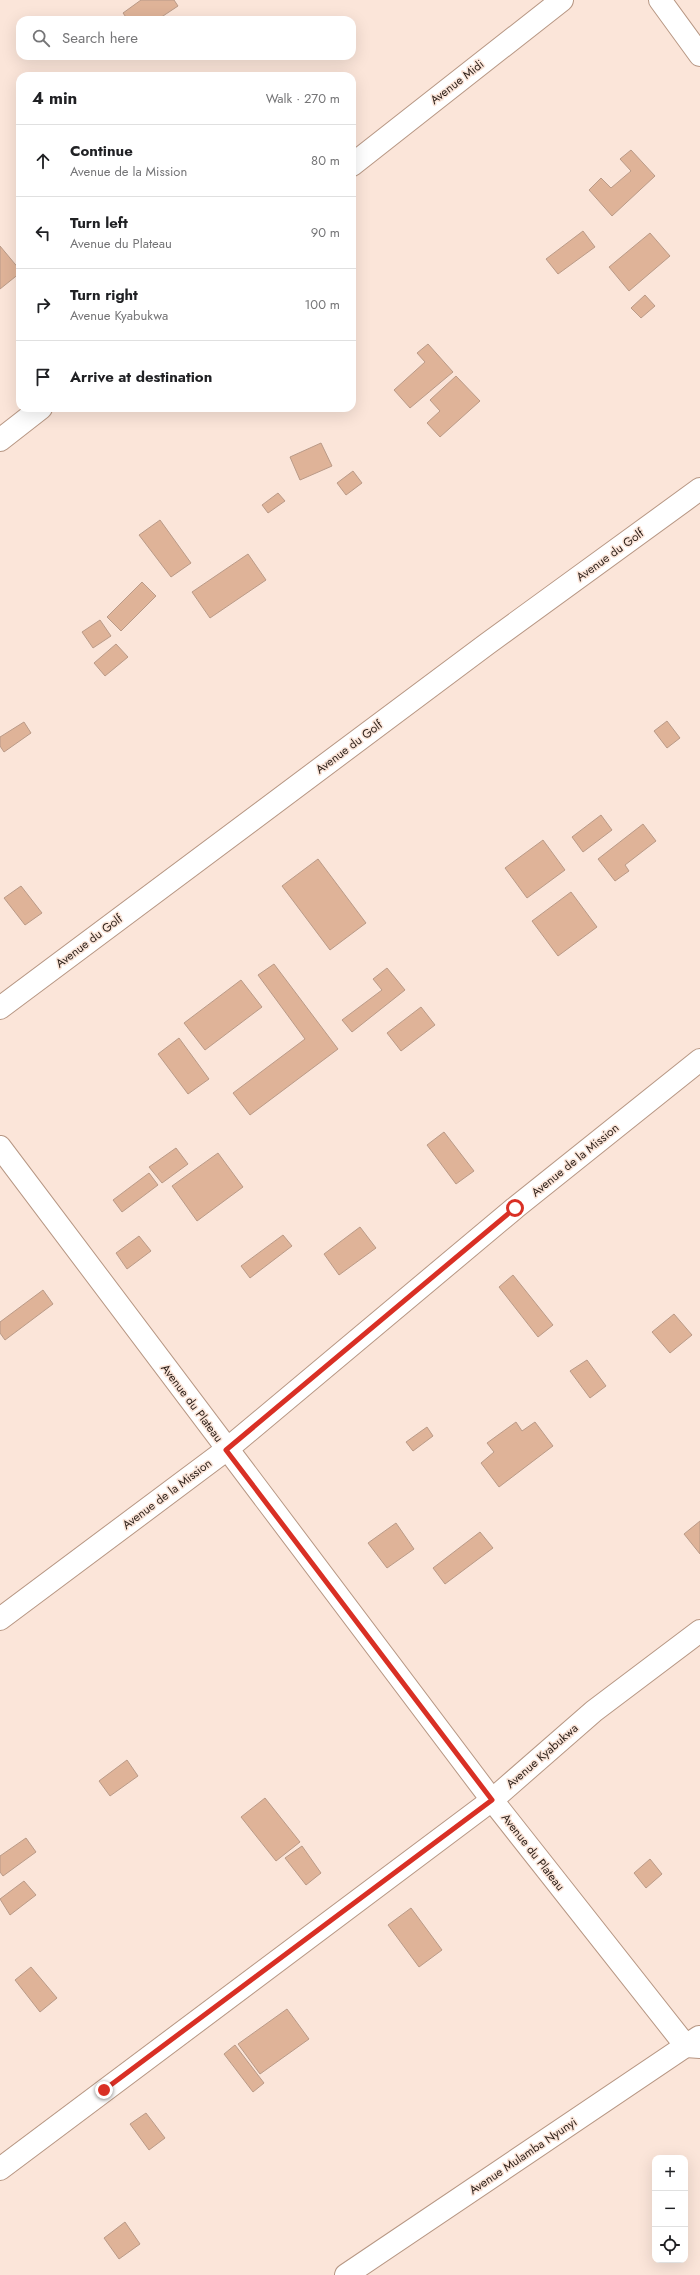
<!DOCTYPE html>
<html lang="en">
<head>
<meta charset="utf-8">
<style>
  body { margin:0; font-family:Jost,sans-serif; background:#f6f6f6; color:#202124 }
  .controls { position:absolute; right:12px; bottom:12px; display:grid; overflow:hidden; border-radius:8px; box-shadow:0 4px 16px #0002 }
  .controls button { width:36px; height:36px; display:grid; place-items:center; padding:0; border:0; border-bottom:1px solid #e0e0e0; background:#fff; color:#202124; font:20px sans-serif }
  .stop { position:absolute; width:12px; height:12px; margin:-9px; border:3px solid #d93025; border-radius:50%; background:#fff }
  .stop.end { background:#d93025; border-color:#fff; box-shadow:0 1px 4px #0008 }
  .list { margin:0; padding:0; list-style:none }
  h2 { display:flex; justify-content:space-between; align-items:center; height:52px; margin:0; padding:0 16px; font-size:17px }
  h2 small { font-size:13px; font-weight:400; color:#757577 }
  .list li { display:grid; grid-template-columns:26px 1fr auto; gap:12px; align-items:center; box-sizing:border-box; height:72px; padding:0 16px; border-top:1px solid #e0e0e0 }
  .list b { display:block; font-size:15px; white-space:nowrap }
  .list p { margin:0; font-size:13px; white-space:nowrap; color:#757577 }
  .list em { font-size:13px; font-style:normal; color:#757577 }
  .icon { flex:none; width:22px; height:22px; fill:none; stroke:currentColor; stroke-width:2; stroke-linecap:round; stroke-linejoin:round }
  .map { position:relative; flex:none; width:700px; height:2275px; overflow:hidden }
  .search { position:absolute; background:#fff; box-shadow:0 4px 16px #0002; left:16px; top:16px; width:340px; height:44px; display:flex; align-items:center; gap:10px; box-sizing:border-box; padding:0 14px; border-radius:12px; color:#757577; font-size:15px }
  .panel { position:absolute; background:#fff; box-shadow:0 4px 16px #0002; left:16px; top:72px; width:340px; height:340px; border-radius:12px }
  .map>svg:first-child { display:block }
  .building { fill:#dfb398; stroke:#ba9a87 }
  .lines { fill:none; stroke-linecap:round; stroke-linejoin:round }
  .minor-casing { stroke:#b79784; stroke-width:24 }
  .minor { stroke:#fff; stroke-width:22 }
  .route { stroke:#d93025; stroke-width:5 }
  .labels { text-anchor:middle; stroke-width:3; stroke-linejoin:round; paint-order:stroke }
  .street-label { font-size:12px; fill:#2b1e17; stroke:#fbe5d9 }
</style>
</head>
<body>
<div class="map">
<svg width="700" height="2275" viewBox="0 0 700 2275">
  <rect width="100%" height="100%" fill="#fbe5d9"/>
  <!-- building -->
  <g class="building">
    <path d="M141 0H174L178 6 157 20H128L123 13Z"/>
    <path d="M631 150 655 176 612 216 589 190 601 178 611 188 631 171 620 159Z"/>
    <path d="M583 231 595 247 558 274 546 259Z"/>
    <path d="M650 233 670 256 629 291 609 267Z"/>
    <path d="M0 246 20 270V273L0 289Z"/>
    <path d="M645 295 655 306 641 318 631 308Z"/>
    <path d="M428 344 453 372 410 408 394 390 425 362 417 353Z"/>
    <path d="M456 376 480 401 440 437 427 423 440 411 430 400Z"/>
    <path d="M321 443 332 466 300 480 290 457Z"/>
    <path d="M353 471 362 483 346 495 337 483Z"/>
    <path d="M278 493 285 501 268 513 262 505Z"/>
    <path d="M160 520 191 563 171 577 139 535Z"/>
    <path d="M248 554 266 580 210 618 192 592Z"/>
    <path d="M142 582 156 596 121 631 107 617Z"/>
    <path d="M100 620 111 636 93 648 82 632Z"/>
    <path d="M116 644 128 657 105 676 94 663Z"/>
    <path d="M667 721 680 738 667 748 654 731Z"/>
    <path d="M24 722 31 733 4 752 0 746V737Z"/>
    <path d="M601 815 612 830 583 852 572 837Z"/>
    <path d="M643 824 656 841 625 865 629 871 615 881 598 859Z"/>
    <path d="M543 840 565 870 527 898 505 868Z"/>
    <path d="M318 859 366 923 330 950 282 886Z"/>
    <path d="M21 886 42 913 25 925 4 898Z"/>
    <path d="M571 892 597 927 558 956 532 921Z"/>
    <path d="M274 964 338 1049 250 1115 233 1093 305 1039 258 975Z"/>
    <path d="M387 968 405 990 352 1032 342 1020 382 990 373 979Z"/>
    <path d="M241 980 262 1007 205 1050 184 1023Z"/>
    <path d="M421 1007 435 1025 401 1051 387 1033Z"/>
    <path d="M179 1038 209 1079 188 1094 158 1054Z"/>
    <path d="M444 1132 474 1171 456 1184 427 1145Z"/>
    <path d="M176 1148 188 1164 162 1183 149 1167Z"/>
    <path d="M218 1153 243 1187 197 1221 172 1186Z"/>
    <path d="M149 1173 158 1185 122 1212 113 1200Z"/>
    <path d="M360 1227 376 1248 339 1275 324 1254Z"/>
    <path d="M283 1235 292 1246 250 1278 241 1266Z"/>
    <path d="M139 1236 151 1251 127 1269 116 1253Z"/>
    <path d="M513 1275 553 1325 538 1337 499 1287Z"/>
    <path d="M43 1290 53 1304 5 1340 0 1333V1322Z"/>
    <path d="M674 1314 692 1335 670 1353 652 1332Z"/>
    <path d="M587 1360 606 1386 590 1398 570 1371Z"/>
    <path d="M516 1422 522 1431 535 1422 553 1446 499 1487 481 1463 494 1452 487 1443Z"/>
    <path d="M427 1427 433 1436 413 1451 406 1442Z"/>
    <path d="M700 1521V1554L684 1534Z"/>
    <path d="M396 1523 414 1549 387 1568 368 1543Z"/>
    <path d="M480 1532 493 1548 445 1584 433 1568Z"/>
    <path d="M127 1760 138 1776 110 1796 99 1781Z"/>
    <path d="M265 1798 300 1842 276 1861 241 1817Z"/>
    <path d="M26 1838 36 1852 3 1876 0 1872V1856Z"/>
    <path d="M302 1846 321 1873 306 1885 285 1858Z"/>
    <path d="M650 1859 662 1874 646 1888 634 1873Z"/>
    <path d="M24 1881 36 1895 10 1915 0 1899Z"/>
    <path d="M411 1908 442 1950 419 1967 388 1925Z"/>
    <path d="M31 1967 57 1998 40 2012 15 1980Z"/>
    <path d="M287 2009 309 2039 260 2074 238 2044Z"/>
    <path d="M235 2045 264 2083 253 2092 224 2054Z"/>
    <path d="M146 2113 165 2138 149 2150 130 2124Z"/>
    <path d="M125 2222 140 2244 119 2259 104 2238Z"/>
  </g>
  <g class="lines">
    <!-- minor casing -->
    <g class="minor-casing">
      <g id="minor">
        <path d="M660 0 700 55"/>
        <path d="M352 165 562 0"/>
        <path d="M0 440 41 408"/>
        <path d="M0 1008 487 644 700 489"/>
        <path d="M0 1147 492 1800 686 2046 700 2047"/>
        <path d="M0 1619 226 1450 515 1208 700 1060"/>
        <path d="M0 2169 492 1800 594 1711 700 1631"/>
        <path d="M346 2275 699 2037"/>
      </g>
    </g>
    <!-- minor -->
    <use href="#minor" class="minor"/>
  </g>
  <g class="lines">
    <!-- route -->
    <path class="route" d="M104 2090 492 1800 226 1450 515 1208"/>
  </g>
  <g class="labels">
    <!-- street labels -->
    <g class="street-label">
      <text transform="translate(457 82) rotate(-38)" y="4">Avenue Midi</text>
      <text transform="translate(610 555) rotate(-36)" y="4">Avenue du Golf</text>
      <text transform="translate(349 747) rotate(-37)" y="4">Avenue du Golf</text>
      <text transform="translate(89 941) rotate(-37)" y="4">Avenue du Golf</text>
      <text transform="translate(575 1160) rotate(-39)" y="4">Avenue de la Mission</text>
      <text transform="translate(192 1403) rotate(53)" y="4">Avenue du Plateau</text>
      <text transform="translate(167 1494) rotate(-37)" y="4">Avenue de la Mission</text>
      <text transform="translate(542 1756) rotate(-41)" y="4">Avenue Kyabukwa</text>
      <text transform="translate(533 1852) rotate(52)" y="4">Avenue du Plateau</text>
      <text transform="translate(523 2156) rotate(-34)" y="4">Avenue Mulamba Nyunyi</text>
    </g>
  </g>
</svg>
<div class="controls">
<button>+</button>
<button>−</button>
<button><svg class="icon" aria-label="locate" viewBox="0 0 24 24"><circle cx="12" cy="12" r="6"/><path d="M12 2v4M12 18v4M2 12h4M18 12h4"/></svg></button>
</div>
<div class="stop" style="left:515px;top:1208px"></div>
<div class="stop end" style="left:104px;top:2090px"></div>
<div class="search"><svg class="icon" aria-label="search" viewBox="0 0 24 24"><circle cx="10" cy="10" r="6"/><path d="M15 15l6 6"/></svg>Search here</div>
<section class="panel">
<h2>4 min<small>Walk · 270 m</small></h2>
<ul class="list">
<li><svg class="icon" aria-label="ahead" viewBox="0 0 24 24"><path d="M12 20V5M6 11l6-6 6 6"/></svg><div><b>Continue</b><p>Avenue de la Mission</p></div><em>80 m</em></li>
<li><svg class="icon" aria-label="left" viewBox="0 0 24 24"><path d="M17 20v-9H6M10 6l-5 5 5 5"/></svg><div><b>Turn left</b><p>Avenue du Plateau</p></div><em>90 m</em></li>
<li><svg class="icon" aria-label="right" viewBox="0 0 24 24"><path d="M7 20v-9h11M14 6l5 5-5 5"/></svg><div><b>Turn right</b><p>Avenue Kyabukwa</p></div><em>100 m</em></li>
<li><svg class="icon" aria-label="arrive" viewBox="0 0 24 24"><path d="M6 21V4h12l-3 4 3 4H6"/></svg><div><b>Arrive at destination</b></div></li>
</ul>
</section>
</div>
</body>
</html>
